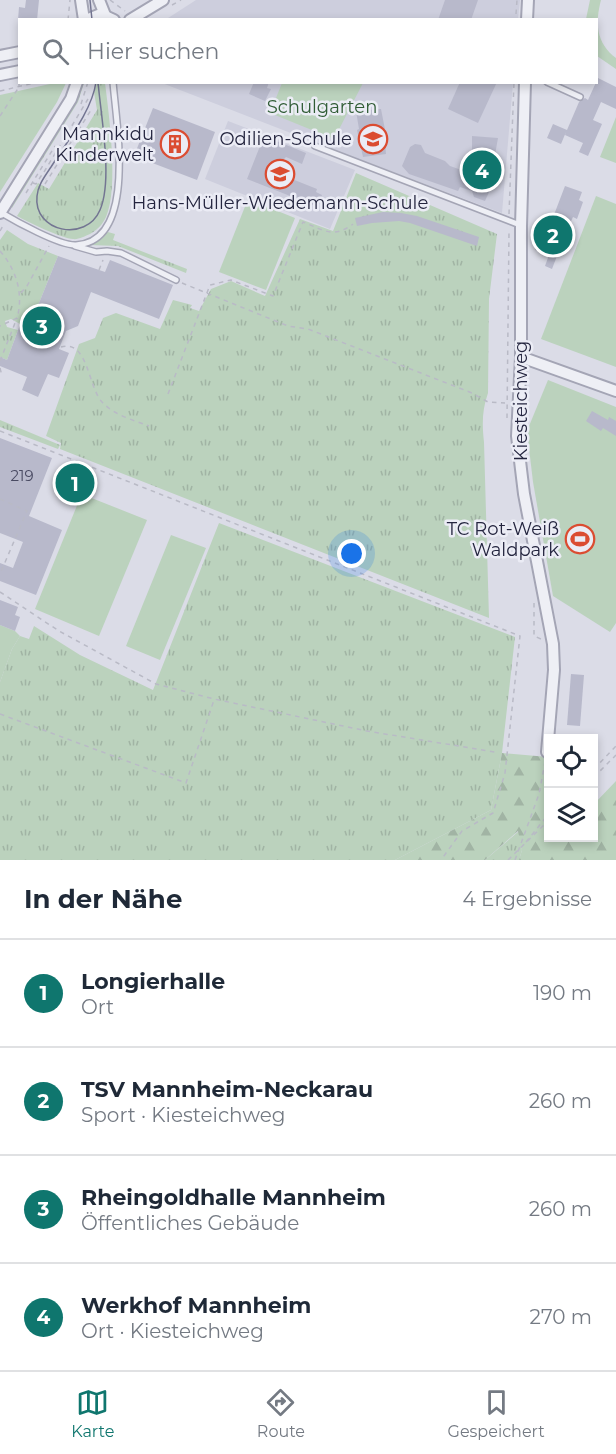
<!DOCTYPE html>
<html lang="de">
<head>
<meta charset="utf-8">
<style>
  body { margin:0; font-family:Montserrat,sans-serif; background:#f6f6f7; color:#1f2937 }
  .controls { position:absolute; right:18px; bottom:18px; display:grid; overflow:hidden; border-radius:0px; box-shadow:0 3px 9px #0003 }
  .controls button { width:54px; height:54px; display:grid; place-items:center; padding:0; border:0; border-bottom:2px solid #e0e1e3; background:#fff; color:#1f2937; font:30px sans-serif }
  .you { position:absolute; left:352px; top:554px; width:21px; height:21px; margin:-15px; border:4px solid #fff; border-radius:50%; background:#1a73e8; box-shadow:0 0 0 9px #1a73e833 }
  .badge { display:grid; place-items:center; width:39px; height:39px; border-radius:50%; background:#0f766e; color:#fff; font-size:20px; font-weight:700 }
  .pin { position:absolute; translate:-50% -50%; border:3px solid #fff; box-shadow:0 2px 6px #0006 }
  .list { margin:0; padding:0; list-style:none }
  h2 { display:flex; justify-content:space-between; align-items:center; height:78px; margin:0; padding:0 24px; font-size:26px }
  h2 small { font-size:20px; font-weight:400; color:#747a83 }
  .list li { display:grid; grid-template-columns:39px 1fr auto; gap:18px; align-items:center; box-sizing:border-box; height:108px; padding:0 24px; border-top:2px solid #e0e1e3 }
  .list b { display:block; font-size:22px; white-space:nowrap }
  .list p { margin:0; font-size:20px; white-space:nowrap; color:#747a83 }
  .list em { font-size:20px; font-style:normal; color:#747a83 }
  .icon { flex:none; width:33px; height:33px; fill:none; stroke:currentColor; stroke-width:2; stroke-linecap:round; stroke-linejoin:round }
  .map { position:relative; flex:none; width:616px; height:860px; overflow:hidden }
  .search { position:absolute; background:#fff; box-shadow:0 3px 9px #0003; left:18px; right:18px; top:18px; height:66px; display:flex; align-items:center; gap:15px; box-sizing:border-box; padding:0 21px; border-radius:0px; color:#747a83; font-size:22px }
  .sheet { height:510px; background:#fff }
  nav { display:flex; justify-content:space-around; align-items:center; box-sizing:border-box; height:84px; border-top:2px solid #e0e1e3; background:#fff; font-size:16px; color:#747a83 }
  nav a { display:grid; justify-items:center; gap:3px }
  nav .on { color:#0f766e }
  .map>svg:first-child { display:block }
  .built { fill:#cdcedd }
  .grass { fill:url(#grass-tufts) }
  .forest { fill:url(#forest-firs) }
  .garden { fill:#bbd2bd }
  .building { fill:#b8b9cb }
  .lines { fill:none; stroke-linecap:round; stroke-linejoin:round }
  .service-casing { stroke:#a4a5b5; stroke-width:8 }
  .minor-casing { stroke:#a4a5b5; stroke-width:14 }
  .path { stroke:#b9bac6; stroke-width:1.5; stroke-dasharray:4.5 4.5; stroke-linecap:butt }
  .service { stroke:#eeeff5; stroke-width:5 }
  .minor { stroke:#eeeff5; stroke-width:10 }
  .tram { stroke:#737592; stroke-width:1.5 }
  .labels { text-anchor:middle; stroke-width:5; stroke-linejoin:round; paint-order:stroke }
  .number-label { font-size:15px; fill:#494a62 }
  .park-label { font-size:18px; fill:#305c35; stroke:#ebecf5 }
  .poi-label { font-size:18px; fill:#24253f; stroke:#ebecf5; text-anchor:end }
  .street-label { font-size:18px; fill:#24253f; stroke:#ebecf5 }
</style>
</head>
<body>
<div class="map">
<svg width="616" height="860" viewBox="0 0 616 860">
  <defs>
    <pattern id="grass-tufts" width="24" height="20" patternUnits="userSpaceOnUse" patternTransform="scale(1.5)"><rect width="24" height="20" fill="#bbd2bd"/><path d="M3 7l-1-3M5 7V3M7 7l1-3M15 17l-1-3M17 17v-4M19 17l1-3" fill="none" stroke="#a1b4a4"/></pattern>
    <pattern id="forest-firs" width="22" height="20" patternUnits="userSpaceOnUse" patternTransform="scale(1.5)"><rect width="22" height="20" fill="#bbd2bd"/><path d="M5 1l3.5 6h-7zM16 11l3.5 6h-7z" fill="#a1b4a4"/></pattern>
  </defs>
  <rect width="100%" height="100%" fill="#dbdce7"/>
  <!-- built -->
  <g class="built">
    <path d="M196 0H520L518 19 165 20Z"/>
    <path d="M162 83H513L502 213 332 149Z"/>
    <path d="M228 121 355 170 330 229 205 179Z"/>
  </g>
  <!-- grass -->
  <g class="grass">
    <path d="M81 83H84L78 102 12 208V202L75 100Z"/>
    <path d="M97 83H105C109 115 119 188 106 217 103 224 97 230 90 234 85 236 78 240 73 239 63 239 26 221 17 216L38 183 49 189 97 110 94 92Z"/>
    <path d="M356 173 497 234 489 299 488 393C482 410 482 424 484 442L489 618 60 449 61 443 46 436 79 344 95 338 103 318 116 313 160 329 173 300 192 305 190 308 199 311 211 289 231 281 265 296 300 219 333 231Z"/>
    <path d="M7 230 28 244 58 256 33 318 24 314 20 324 11 319 5 321 7 327 18 330 7 360 0 357V240Z"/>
    <path d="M108 232 115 234 113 240 187 269 186 273 118 246 89 245Z"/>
    <path d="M0 420 60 445 58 449 0 427Z"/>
    <path d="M219 523 515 637 502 753 491 810 395 860H0V682L12 649 20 636 29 639 34 626 80 655 153 690Z"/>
    <path d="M519 831 522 850 519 860H485Z"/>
  </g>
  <!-- forest -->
  <path class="forest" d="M502 753 548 757V838H594V804L616 781V860H519L522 850 518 831 485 860H395L491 810Z"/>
  <!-- garden -->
  <g class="garden">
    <path d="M590 0H601C595 23 596 43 616 58V69L597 56 596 20 586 19Z"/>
    <path d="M59 82 66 83 57 102 0 192V95Z"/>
    <path d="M282 83V82L363 83 334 139 270 113Z"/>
    <path d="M616 117V163L600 157Z"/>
    <path d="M596 196 616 204V367L541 339Z"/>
    <path d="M248 199 295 218 266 290 219 272Z"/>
    <path d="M548 380 616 407V623L610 632 553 596 533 482 527 431Z"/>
    <path d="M89 497 147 520 99 636 35 609 78 503Z"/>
    <path d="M171 535 206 548 160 660 126 646Z"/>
    <path d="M0 625 15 631 20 636 12 649 0 682Z"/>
  </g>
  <!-- building -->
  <g class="building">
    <path d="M26 0H39L37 20H18L19 7 25 8Z"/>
    <path d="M445 0H478L471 20H438Z"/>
    <path d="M598 78 616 87V109L601 102 593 120 602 124 588 156 579 152 583 143 565 135 566 132 561 144 547 138 553 124 567 130 579 102 585 98 588 100Z"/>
    <path d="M254 82H269L267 88 271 89 265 101 249 94Z"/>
    <path d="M460 82H497L478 123 448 109Z"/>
    <path d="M153 108 215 132 197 180 134 156Z"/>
    <path d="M381 109 387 140 385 143 386 154 363 157 357 130 359 129 356 111Z"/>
    <path d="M264 136 306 153 302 164 286 157 272 171 317 189 316 192 322 195 318 207 247 179Z"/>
    <path d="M472 136 498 138 495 155 500 157 499 167 497 165 486 185 489 192 485 201 474 197 472 191 460 187 458 191 409 174 402 166 410 147 415 144 421 145 425 153 445 161 450 166 467 172 472 163Z"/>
    <path d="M565 186 582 192 579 200 583 202 577 219 573 217 567 230 552 269 545 266 549 255 535 250 539 238 536 237 544 217 552 220Z"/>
    <path d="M383 212 401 213 417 216 479 237 477 246 410 223 399 221 372 223 357 226 355 218Z"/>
    <path d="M58 256 105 272 110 260 173 285 159 319 91 292 78 326 66 331 59 349 69 353 59 378 48 374 38 397 22 390 27 377 0 366V357L7 360 24 314 33 318Z"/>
    <path d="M592 411 608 420 609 417 616 421V436L603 428 601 431 586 421Z"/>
    <path d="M0 438 52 458 29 516 62 530 36 595 0 581V563L13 568 23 542 0 533Z"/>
    <path d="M77 466 86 470 92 477 93 486 89 494 82 499 75 501 73 505 64 501 65 498 59 491 58 481 61 473 68 467Z"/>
    <path d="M0 600 18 607 15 615 20 617 15 631 0 625Z"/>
    <path d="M571 674 584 675 580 726 567 725Z"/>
  </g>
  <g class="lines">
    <!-- service casing -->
    <g class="service-casing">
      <g id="service">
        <path d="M547 82 580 97"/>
        <path d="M315 146 520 225"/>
        <path d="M0 212C15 221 60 246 76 245 138 242 116 122 113 82"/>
        <path d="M75 246 96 252 107 251 121 253 176 280"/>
      </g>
    </g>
    <!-- minor casing -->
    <g class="minor-casing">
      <g id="minor">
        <path d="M81 0 84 20"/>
        <path d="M99 0 105 15"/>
        <path d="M86 20 101 14 114 20"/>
        <path d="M130 20 163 0"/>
        <path d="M527 20 528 0"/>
        <path d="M0 56 20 52"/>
        <path d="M0 75 20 71"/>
        <path d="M525 82 521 226V357L517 436 524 494 553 644 554 670 547 752"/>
        <path d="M0 213 71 99 77 82"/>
        <path d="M521 357 616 391"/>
      </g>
    </g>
    <!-- path -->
    <g class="path">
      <path d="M110 0 125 11"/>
      <path d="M172 5 181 0"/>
      <path d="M516 14 517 0"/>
      <path d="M68 20 70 0"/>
      <path d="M0 91 38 82"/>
      <path d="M81 104 88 82"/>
      <path d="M0 116 19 87V81"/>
      <path d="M44 172 88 99"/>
      <path d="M33 183 36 184 41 176 46 179"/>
      <path d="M45 184 91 110"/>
      <path d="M26 193 55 146"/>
      <path d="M509 214 514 82"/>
      <path d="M0 231 4 224"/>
      <path d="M0 251C16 269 24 294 17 318L0 326"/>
      <path d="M99 270 103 260"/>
      <path d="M182 283 288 326 308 329 472 393 488 402 505 403"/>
      <path d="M21 293 27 286 49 246"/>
      <path d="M61 347C88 339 88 387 102 402 114 415 133 420 149 426"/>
      <path d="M0 361 17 318"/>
      <path d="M0 368 2 376"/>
      <path d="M168 394 210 285 231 280 273 296 303 222C324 230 333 239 353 224"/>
      <path d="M507 418 509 231"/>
      <path d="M0 431 520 636 505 773 493 813 462 831 441 860"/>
      <path d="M0 499 27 511 0 574"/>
      <path d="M0 592 59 631 156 684 214 699 367 731 495 752"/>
      <path d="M534 603V636L541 639"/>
      <path d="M0 714 186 783 214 700"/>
      <path d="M594 769 616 746"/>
      <path d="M594 777 616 755"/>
      <path d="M526 842 548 815"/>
      <path d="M508 860 548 821"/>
      <path d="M515 860 539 794 545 762"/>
    </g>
    <!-- service -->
    <use href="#service" class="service"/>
    <!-- minor -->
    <use href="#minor" class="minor"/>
    <!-- tram -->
    <g class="tram">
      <path d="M90 0 92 20"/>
      <path d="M96 82C92 111 66 143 51 167 45 176 38 185 37 196 33 232 86 243 100 210 113 180 101 117 98 82"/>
    </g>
  </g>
  <!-- icons -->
  <defs>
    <g id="school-ring" transform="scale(1.5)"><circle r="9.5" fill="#ebecf5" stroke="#db4c31" stroke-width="1.5"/><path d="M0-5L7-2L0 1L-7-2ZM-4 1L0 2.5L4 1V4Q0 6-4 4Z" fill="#db4c31"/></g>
    <g id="building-ring" transform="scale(1.5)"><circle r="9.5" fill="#ebecf5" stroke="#db4c31" stroke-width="1.5"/><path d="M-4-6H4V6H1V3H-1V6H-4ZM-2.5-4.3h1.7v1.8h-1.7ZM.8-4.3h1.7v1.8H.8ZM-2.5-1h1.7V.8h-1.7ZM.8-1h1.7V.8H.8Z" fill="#db4c31"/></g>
    <g id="stadium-ring" transform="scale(1.5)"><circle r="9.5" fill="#ebecf5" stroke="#db4c31" stroke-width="1.5"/><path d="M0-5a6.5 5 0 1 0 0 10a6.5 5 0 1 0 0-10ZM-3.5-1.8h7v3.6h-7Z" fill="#db4c31"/></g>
  </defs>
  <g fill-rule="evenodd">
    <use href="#school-ring" x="373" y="139"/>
    <use href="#building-ring" x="175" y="144"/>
    <use href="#school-ring" x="280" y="174"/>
    <use href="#stadium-ring" x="580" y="539"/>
  </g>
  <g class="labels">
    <!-- number labels -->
    <g class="number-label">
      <text x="22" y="481">219</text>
    </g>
    <!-- park labels -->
    <g class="park-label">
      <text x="322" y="113">Schulgarten</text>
    </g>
    <!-- poi labels -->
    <g class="poi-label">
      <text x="154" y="140">Mannkidu<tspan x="154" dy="21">Kinderwelt</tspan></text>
      <text x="352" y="145">Odilien-Schule</text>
      <text x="280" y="209" text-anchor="middle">Hans-Müller-Wiedemann-Schule</text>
      <text x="559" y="535">TC Rot-Weiß<tspan x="559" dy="21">Waldpark</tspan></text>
    </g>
    <!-- street labels -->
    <g class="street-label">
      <text transform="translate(521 401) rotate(-90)" y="6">Kiesteichweg</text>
    </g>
  </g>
</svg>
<div class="controls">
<button><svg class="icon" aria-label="locate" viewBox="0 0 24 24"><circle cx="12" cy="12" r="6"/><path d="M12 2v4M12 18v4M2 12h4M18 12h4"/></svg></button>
<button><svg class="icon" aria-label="layers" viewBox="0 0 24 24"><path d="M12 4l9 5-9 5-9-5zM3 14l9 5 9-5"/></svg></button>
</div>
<div class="you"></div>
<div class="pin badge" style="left:75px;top:483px">1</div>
<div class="pin badge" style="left:553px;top:235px">2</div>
<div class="pin badge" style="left:42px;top:326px">3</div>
<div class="pin badge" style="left:482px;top:170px">4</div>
<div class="search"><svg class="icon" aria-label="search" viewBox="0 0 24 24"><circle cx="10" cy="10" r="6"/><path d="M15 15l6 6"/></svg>Hier suchen</div>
</div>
<section class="sheet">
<h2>In der Nähe<small>4 Ergebnisse</small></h2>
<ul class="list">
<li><span class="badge">1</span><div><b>Longierhalle</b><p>Ort</p></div><em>190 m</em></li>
<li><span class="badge">2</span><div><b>TSV Mannheim-Neckarau</b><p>Sport · Kiesteichweg</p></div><em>260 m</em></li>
<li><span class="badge">3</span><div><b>Rheingoldhalle Mannheim</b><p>Öffentliches Gebäude</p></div><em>260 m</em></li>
<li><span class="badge">4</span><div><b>Werkhof Mannheim</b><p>Ort · Kiesteichweg</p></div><em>270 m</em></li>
</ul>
</section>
<nav>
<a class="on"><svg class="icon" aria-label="map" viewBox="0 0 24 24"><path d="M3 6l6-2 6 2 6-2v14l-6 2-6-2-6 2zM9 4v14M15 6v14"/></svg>Karte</a>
<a><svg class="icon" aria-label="directions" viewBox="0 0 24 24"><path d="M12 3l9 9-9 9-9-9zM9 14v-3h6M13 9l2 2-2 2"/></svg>Route</a>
<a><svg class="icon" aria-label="saved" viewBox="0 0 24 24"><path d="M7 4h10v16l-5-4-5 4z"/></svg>Gespeichert</a>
</nav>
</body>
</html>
